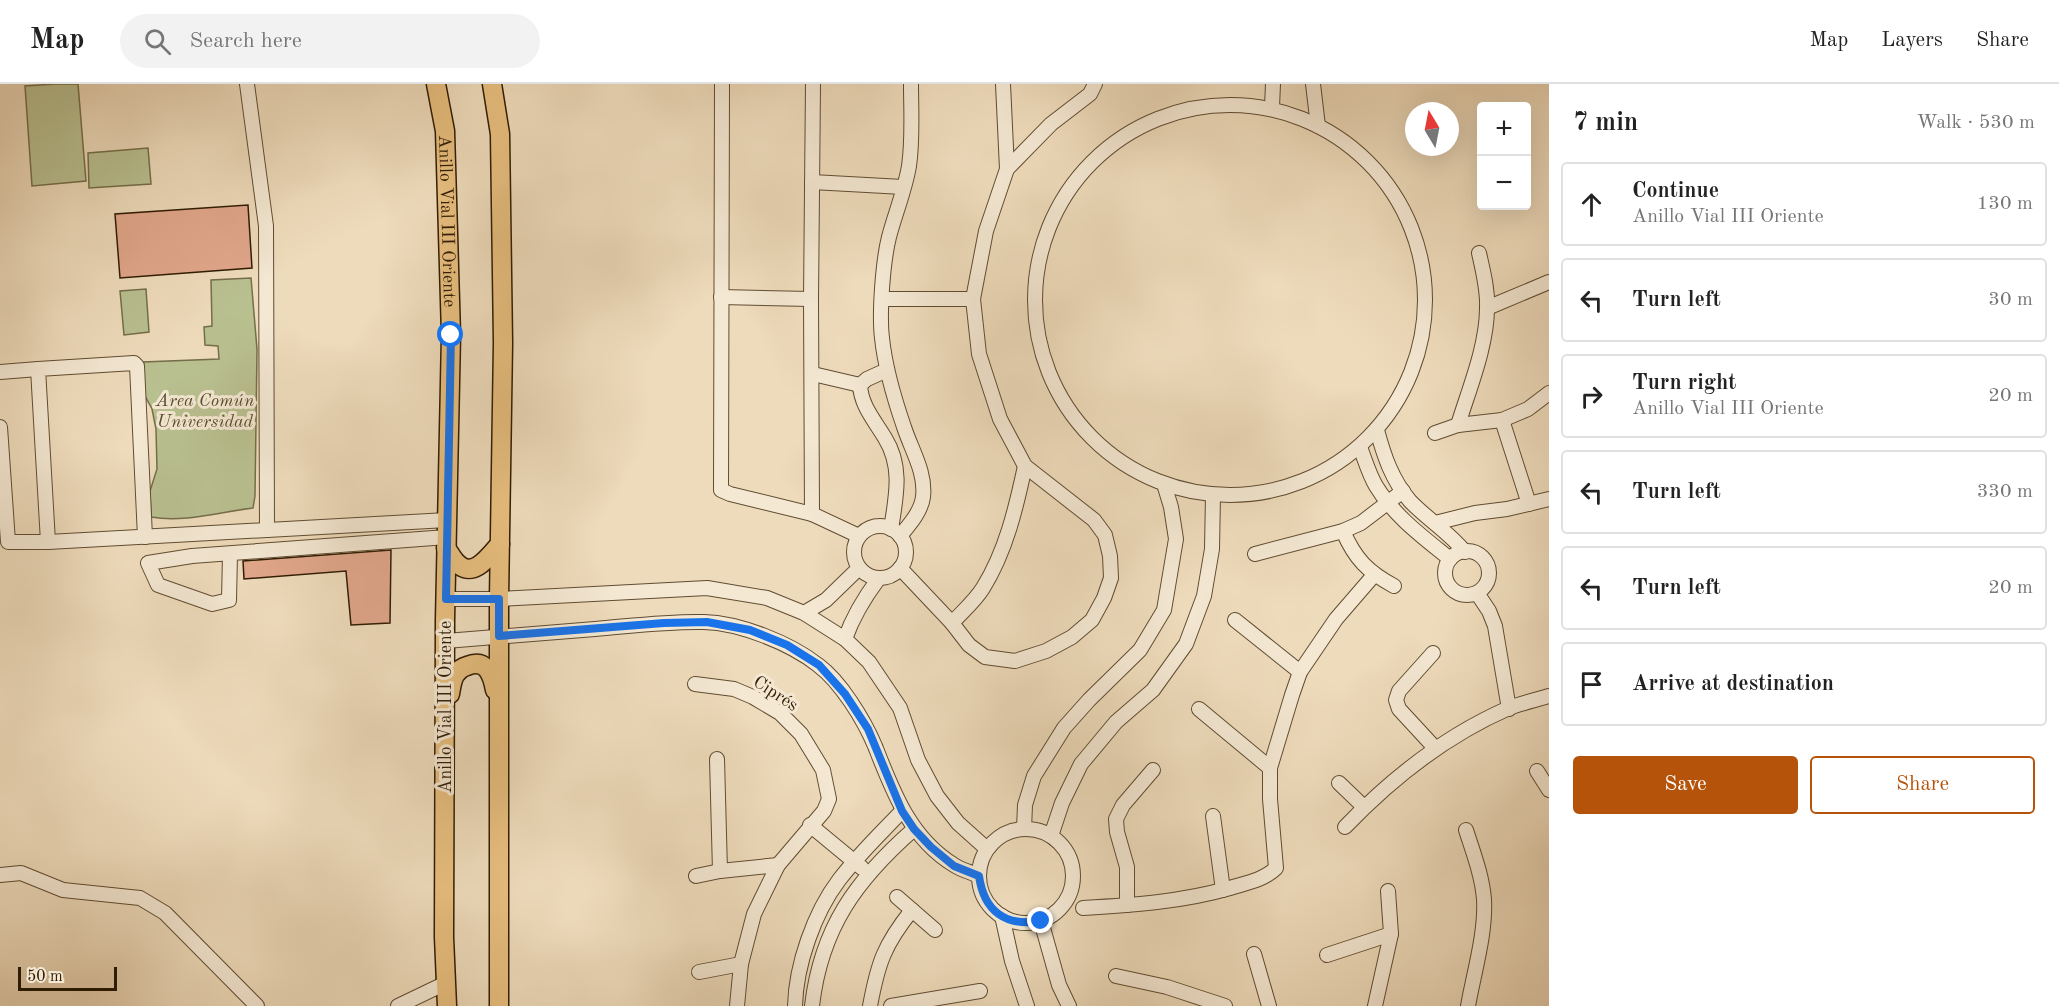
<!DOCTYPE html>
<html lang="en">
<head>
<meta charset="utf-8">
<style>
  body { margin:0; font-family:"Old Standard TT",serif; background:#f2f2f2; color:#222 }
  .controls { position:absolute; right:18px; top:18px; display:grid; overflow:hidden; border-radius:6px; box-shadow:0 6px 24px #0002 }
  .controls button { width:54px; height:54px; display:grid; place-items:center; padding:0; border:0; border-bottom:2px solid #e0e0e0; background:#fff; color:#222; font:30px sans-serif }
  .compass { position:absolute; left:1405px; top:18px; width:54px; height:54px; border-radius:50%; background:#fff; box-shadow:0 6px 24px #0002; rotate:350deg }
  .scale { position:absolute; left:18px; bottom:15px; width:99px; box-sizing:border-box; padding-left:6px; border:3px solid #301c03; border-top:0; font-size:16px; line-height:21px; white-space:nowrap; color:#301c03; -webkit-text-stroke:4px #f4e8d3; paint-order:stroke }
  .stop { position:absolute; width:18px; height:18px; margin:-14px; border:4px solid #1a73e8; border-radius:50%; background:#fff }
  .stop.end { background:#1a73e8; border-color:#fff; box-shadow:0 2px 6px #0008 }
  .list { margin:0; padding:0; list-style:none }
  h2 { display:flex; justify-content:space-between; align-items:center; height:78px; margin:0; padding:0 24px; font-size:26px }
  h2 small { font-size:20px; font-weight:400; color:#767676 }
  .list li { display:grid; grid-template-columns:39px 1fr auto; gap:18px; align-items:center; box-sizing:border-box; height:84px; margin:0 12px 12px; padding:0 12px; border:2px solid #e0e0e0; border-radius:6px }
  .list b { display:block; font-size:22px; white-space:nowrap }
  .list p { margin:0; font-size:20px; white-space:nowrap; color:#767676 }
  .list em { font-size:20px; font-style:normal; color:#767676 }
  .actions { display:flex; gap:12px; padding:18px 24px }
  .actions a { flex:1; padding:14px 0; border:2px solid #b45309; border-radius:6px; text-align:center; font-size:21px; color:#b45309 }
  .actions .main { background:#b45309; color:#fff }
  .icon { flex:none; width:33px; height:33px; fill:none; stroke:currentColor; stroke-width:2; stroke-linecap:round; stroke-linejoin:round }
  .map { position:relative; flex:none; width:1549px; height:922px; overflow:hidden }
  header { display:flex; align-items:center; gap:36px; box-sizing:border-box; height:84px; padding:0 30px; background:#fff; border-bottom:2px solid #e0e0e0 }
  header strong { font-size:28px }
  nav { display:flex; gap:33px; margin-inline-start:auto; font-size:21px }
  .search { width:420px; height:54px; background:#f2f2f2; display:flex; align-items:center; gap:15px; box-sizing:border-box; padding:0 21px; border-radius:33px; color:#767676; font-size:22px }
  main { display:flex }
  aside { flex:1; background:#fff }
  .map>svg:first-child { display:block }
  .green { fill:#b9c090; stroke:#746e4a; stroke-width:1.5 }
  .building { fill:#e1a78c; stroke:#301c03; stroke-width:1.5 }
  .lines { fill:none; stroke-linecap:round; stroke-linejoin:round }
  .minor-casing { stroke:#604c31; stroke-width:16 }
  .major-casing { stroke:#301c03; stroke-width:21 }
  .minor { stroke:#f4e8d3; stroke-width:14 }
  .major { stroke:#e7be7e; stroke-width:18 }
  .route { stroke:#1a73e8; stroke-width:8 }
  .labels { text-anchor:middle; stroke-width:6; stroke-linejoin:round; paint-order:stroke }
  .street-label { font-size:18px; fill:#301c03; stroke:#f4e8d3 }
  .park-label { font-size:18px; font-style:italic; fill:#594d2d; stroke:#f4e8d3 }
</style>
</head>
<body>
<header>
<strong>Map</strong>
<div class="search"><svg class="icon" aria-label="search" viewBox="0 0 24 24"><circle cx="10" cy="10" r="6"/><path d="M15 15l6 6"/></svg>Search here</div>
<nav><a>Map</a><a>Layers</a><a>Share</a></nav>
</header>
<main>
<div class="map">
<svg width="1549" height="922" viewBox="0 0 1549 922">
  <rect width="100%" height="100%" fill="#eedbbb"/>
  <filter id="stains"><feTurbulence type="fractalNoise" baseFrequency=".00333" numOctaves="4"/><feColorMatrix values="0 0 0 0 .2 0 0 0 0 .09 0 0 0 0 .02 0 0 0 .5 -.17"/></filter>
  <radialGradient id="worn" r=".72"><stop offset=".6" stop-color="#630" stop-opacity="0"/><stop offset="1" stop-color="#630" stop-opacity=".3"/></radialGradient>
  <!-- green -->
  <g class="green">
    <path d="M55 0H78L86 97 32 102 25 2Z"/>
    <path d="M148 64 151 100 89 104 88 69Z"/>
    <path d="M251 194 257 265 255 412 253 424C220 428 184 439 151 433L150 407 157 385 156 345 152 325 144 310 143 278 219 275 218 262 205 261 204 243 212 242 211 196Z"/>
    <path d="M146 205 149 248 124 251 120 207Z"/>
  </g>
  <!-- building -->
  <g class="building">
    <path d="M248 121 252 184 120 194 115 130Z"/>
    <path d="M391 466 390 539 351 541 346 487 244 495 243 477Z"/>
  </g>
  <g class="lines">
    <!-- minor casing -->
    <g class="minor-casing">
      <g id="minor">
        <path d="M247 0 266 142 267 446"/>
        <path d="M722 0 721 406 730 410 812 430 859 452"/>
        <path d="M1003 0 1007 85"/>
        <path d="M1313 0 1318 42"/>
        <circle cx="1230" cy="216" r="195"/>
        <path d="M1272 23 1273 0"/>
        <path d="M812 98 903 103"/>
        <path d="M721 213 811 215"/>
        <path d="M882 215H973"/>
        <path d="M1487 224 1549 198"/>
        <path d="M0 288 38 285"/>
        <path d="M813 290 860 301"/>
        <path d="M860 301C861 322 875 337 885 354 903 383 896 413 891 445"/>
        <path d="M860 301 867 295 887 286"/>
        <path d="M1502 336 1529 420"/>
        <path d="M1458 341C1469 305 1487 262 1487 224 1488 206 1483 187 1479 169"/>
        <path d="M0 343 8 458H48L447 436"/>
        <path d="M1377 346C1384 372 1392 396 1410 417 1427 435 1449 448 1465 468"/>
        <path d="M1435 349 1458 341 1502 336 1528 325 1549 309"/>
        <path d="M1360 363C1365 376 1369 390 1376 402 1395 433 1423 453 1450 475"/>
        <path d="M812 430 811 215 813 0"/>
        <path d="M1435 439 1475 429 1507 425 1549 415"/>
        <circle cx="880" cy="468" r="26"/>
        <path d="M1343 447C1355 475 1368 488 1394 502"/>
        <path d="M900 452C909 441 921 428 923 413 926 388 911 365 904 343 894 314 885 283 882 254 879 229 883 177 889 153 895 130 905 106 909 82 913 55 911 27 911 0"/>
        <path d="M48 458 38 285 134 279 137 282 145 453"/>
        <circle cx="1467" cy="489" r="22"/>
        <path d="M230 470 229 516 212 520 158 501 148 479 192 472 447 453"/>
        <path d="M1255 470 1343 447 1361 439 1403 407"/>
        <path d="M900 484 952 539 969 561 985 573 1015 577 1046 567 1072 553 1092 536 1104 514 1111 494 1110 472 1105 451 1094 436 1025 382 1000 335 979 270 973 215 986 147 1007 85 1051 40 1090 10 1095 0"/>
        <path d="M1477 509 1489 527 1495 542 1509 625"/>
        <path d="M446 515H499L707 504 767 514 804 529 845 555 869 578 900 624 918 676 937 712 958 739 987 765"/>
        <path d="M804 529 826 516 859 484"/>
        <path d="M1235 536 1300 588"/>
        <path d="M952 539C962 528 975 517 983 504 1006 467 1016 424 1025 382"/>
        <path d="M845 555C853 532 864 514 879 494"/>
        <path d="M446 557C495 553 545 549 595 545 631 542 668 537 704 538 740 539 790 559 818 581 841 598 864 636 875 662 893 708 910 754 954 781 961 786 971 788 979 792"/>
        <path d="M1433 569 1399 607 1396 616 1399 625 1435 664"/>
        <path d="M695 600 734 605 753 613 780 629 801 650 823 686 829 715 824 727 778 781 754 830 741 880 737 922"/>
        <path d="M1199 625 1270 684"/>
        <path d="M717 675 720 787"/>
        <path d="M1537 687 1549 706"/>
        <path d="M1339 699 1364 723"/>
        <path d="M1213 732 1223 806"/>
        <path d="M810 741 862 784"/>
        <path d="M1345 743C1391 695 1447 651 1509 624 1522 619 1536 616 1549 612"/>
        <path d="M1024 745 1025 721 1034 692 1064 644 1089 616 1140 566 1164 526 1176 455 1171 423 1164 400"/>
        <circle cx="1026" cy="792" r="47"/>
        <path d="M1466 746C1473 768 1482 791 1484 815 1486 849 1474 888 1468 922"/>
        <path d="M1051 752 1062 719 1081 680 1116 638 1153 606 1186 560 1204 512 1212 465 1213 411"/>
        <path d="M0 791 21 789 63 806 140 814 165 829 257 922"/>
        <path d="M696 792 720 787 778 781"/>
        <path d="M897 813 935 846"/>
        <path d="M1127 821V783L1117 748 1116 735 1123 721 1153 686"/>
        <path d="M1083 824C1133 821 1181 818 1230 804 1246 799 1264 796 1276 784L1270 715V684L1292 611 1300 588 1336 535 1374 491"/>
        <path d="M1002 832 1012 877 1027 922"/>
        <path d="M1041 837 1059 901 1069 922"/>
        <path d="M1254 870 1269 922"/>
        <path d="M1327 871 1391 850"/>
        <path d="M699 888 741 880"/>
        <path d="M1116 892 1167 903 1225 922"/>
        <path d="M398 922 446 899"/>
        <path d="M795 922C796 881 814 829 839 796 858 771 881 749 902 727"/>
        <path d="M812 922C821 844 856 796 914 745"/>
        <path d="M870 922C878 879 884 861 912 826"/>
        <path d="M891 922 980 907"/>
        <path d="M1375 922 1391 850 1388 807"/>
      </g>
    </g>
    <!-- major casing -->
    <g class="major-casing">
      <g id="major">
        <path id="s1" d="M436 0 445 47 451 251 445 536 444 853 447 922"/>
        <path d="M492 0 500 50 503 259 499 515V922"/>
        <path d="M446 464C450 469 453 476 458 480 474 495 490 471 500 460"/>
        <path d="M450 610C451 604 452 596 455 591 458 587 463 583 467 582 486 574 492 590 495 606"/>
      </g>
    </g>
    <!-- minor -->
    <use href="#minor" class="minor"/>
    <!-- major -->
    <use href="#major" class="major"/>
  </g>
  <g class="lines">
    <!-- route -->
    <path class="route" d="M451 251 446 515H499V552L664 539 707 538 750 546 787 561 819 581 845 610 868 645 902 727 914 745 931 763 954 782 979 792C984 827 1005 843 1041 837"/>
  </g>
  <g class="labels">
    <!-- street labels -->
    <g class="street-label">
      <text dy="6" stroke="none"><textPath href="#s1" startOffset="138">Anillo Vial III Oriente</textPath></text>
      <text transform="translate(776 609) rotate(33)" y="6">Ciprés</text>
      <text transform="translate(445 623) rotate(-90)" y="6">Anillo Vial III Oriente</text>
    </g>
    <!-- park labels -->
    <g class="park-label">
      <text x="205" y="322">Area Común<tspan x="205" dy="21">Universidad</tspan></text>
    </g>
  </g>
  <rect width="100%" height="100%" filter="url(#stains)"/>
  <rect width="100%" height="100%" fill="url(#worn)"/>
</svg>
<div class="controls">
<button>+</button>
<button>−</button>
</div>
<svg class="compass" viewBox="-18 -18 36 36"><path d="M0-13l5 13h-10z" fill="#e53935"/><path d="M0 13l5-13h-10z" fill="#767676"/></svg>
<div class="scale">50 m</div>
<div class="stop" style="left:451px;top:251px"></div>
<div class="stop end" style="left:1041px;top:837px"></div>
</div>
<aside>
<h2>7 min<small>Walk · 530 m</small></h2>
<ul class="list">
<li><svg class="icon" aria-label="ahead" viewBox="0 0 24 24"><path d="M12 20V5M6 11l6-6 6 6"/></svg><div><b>Continue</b><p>Anillo Vial III Oriente</p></div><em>130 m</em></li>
<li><svg class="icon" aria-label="left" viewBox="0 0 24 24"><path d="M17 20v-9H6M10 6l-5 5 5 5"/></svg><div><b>Turn left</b></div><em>30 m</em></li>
<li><svg class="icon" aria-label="right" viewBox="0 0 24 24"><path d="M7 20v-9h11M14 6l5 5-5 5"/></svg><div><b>Turn right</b><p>Anillo Vial III Oriente</p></div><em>20 m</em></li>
<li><svg class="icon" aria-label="left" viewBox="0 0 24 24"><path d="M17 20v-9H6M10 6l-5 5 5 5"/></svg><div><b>Turn left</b></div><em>330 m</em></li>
<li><svg class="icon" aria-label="left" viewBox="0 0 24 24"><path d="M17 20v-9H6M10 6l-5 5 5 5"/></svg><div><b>Turn left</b></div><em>20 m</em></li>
<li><svg class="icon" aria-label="arrive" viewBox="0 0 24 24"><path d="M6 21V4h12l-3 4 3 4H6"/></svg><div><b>Arrive at destination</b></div></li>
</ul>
<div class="actions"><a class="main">Save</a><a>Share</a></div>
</aside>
</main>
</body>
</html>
